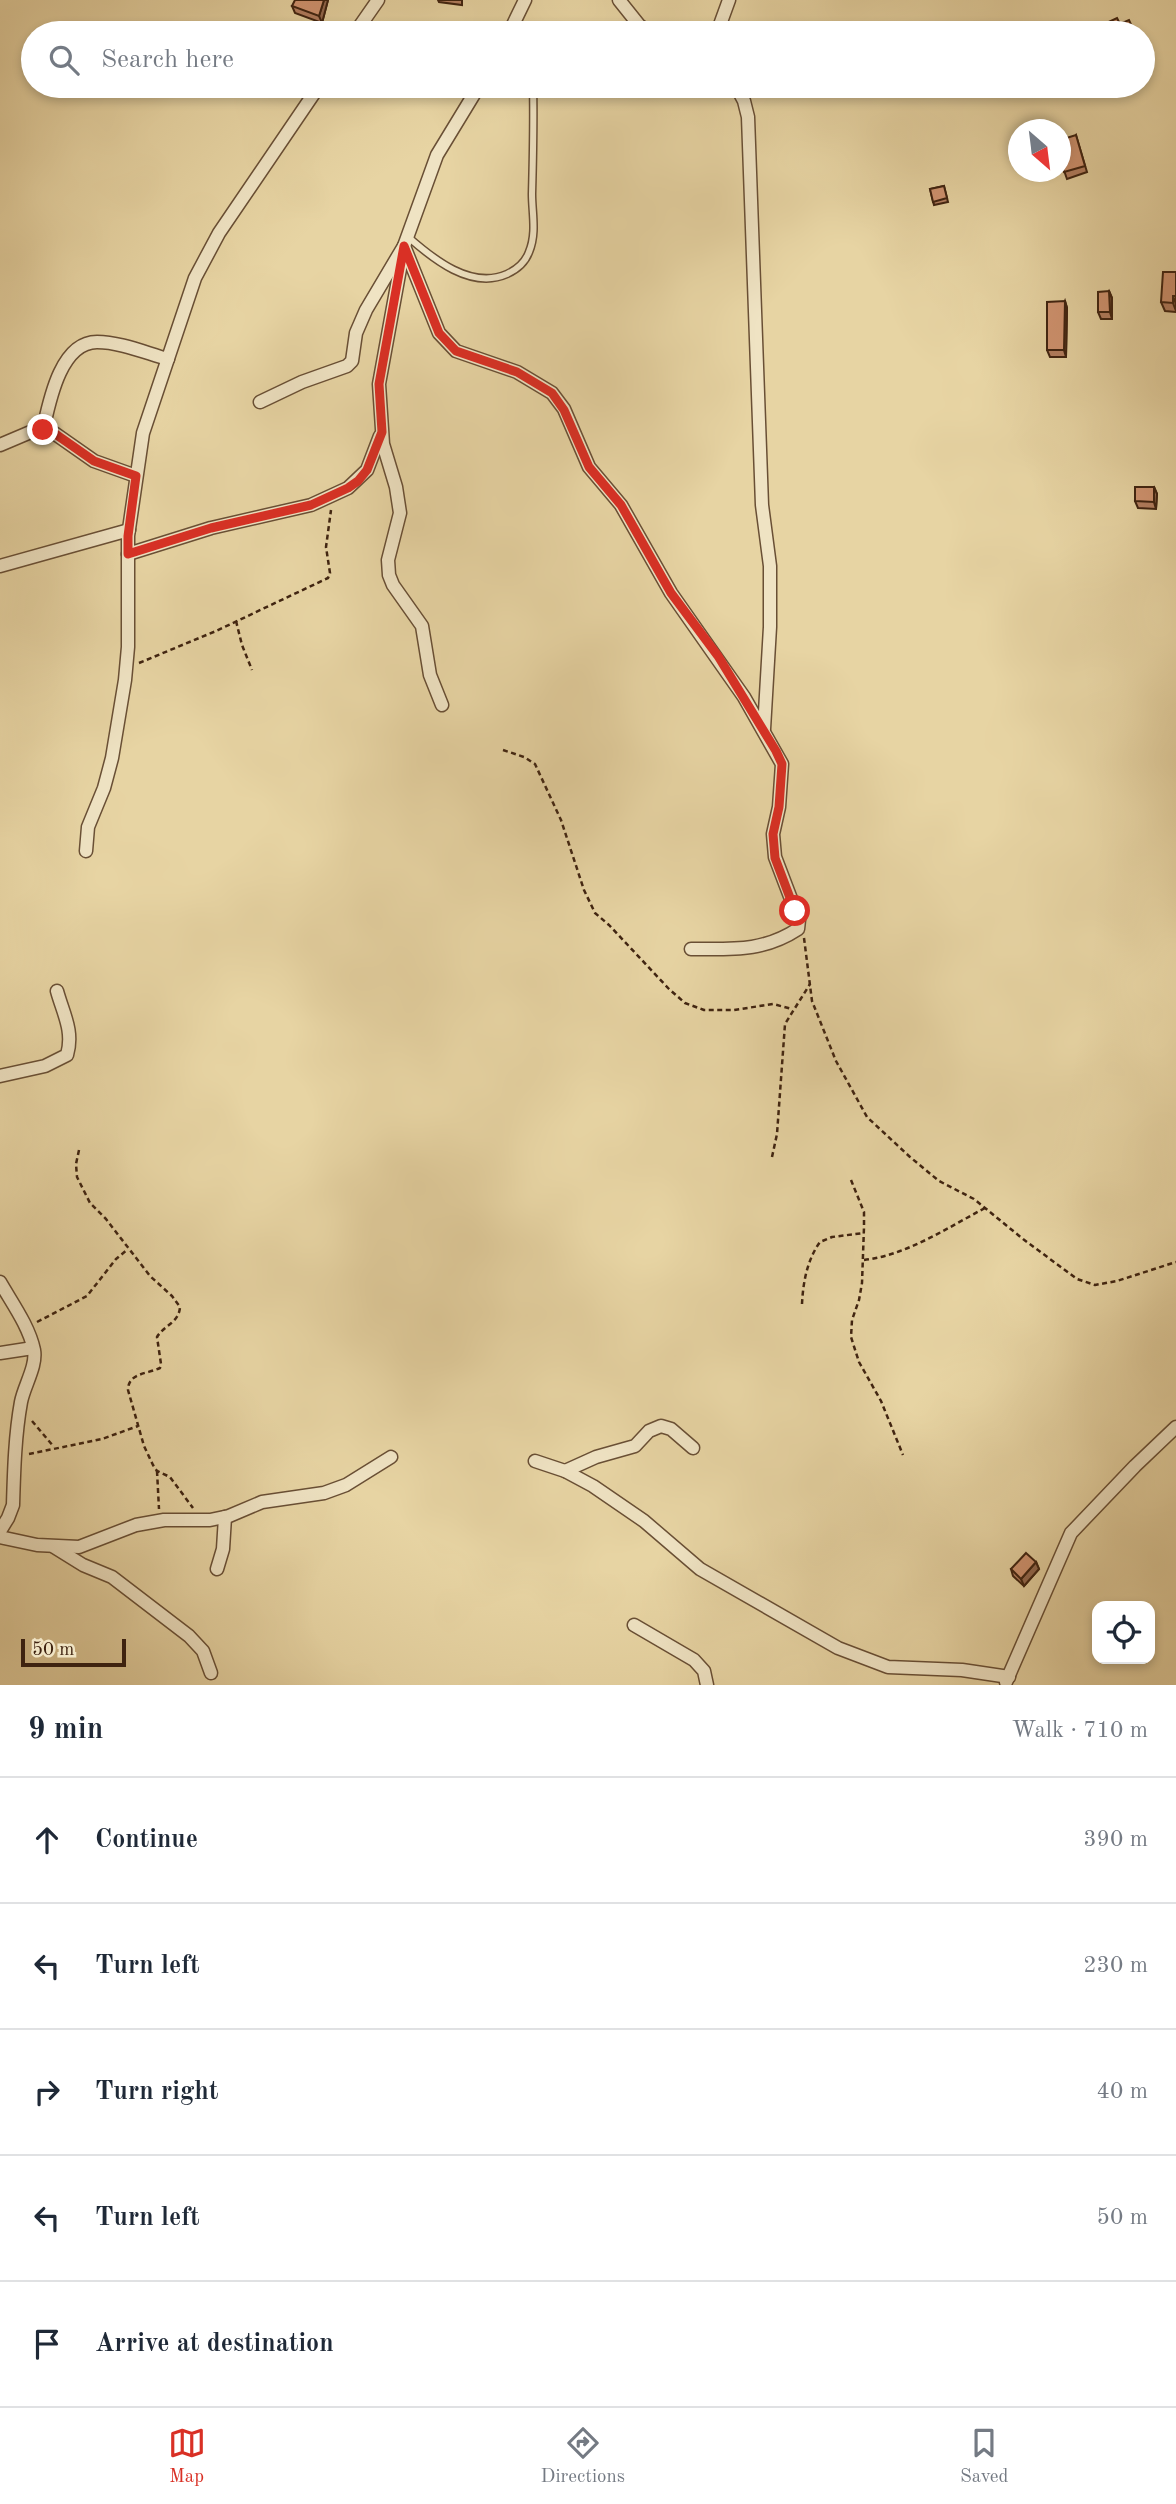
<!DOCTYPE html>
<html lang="en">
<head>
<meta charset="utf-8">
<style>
  body { margin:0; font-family:"Old Standard TT",serif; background:#f6f6f7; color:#1f2937 }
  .controls { position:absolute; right:21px; bottom:21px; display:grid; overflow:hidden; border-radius:14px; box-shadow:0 4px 10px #0003 }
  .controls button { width:63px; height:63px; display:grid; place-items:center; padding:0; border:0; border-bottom:2px solid #e0e1e3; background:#fff; color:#1f2937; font:35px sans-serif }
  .compass { position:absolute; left:1008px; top:119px; width:63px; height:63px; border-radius:50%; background:#fff; box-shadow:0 4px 10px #0003; rotate:152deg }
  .scale { position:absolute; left:21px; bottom:18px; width:105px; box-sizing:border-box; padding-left:7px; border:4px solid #3f2310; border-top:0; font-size:19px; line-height:24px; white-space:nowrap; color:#3f2310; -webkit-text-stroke:5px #efe3c3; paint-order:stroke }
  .stop { position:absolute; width:21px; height:21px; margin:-16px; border:5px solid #d93025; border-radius:50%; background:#fff }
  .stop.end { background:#d93025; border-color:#fff; box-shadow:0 2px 7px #0008 }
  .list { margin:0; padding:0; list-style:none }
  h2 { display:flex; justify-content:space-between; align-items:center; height:91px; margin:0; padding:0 28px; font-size:30px }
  h2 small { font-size:23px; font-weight:400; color:#747a83 }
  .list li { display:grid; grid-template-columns:46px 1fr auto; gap:21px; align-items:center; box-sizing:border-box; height:126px; padding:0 28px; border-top:2px solid #e0e1e3 }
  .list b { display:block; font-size:26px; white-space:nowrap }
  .list em { font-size:23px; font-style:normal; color:#747a83 }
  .icon { flex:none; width:38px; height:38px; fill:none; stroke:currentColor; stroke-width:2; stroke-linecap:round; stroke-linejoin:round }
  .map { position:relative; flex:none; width:1176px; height:1685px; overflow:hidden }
  .search { position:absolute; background:#fff; box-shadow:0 4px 10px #0003; left:21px; right:21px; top:21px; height:77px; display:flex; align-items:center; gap:18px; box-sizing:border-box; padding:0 24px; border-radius:38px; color:#747a83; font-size:26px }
  .sheet { height:721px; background:#fff }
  nav { display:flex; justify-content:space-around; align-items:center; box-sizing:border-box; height:98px; border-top:2px solid #e0e1e3; background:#fff; font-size:19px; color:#747a83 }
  nav a { display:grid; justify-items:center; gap:4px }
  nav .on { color:#d93025 }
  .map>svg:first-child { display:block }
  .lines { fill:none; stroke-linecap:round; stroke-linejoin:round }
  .lane-casing { stroke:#694f35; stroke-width:9 }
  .street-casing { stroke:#694f35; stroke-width:15 }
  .path { stroke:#3f2310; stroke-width:2.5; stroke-dasharray:5 3.5; stroke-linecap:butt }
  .lane { stroke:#efe3c3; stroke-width:6 }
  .street { stroke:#efe3c3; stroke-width:12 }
  .wall { fill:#b47f61; stroke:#3f2310; stroke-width:2 }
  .shaded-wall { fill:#92684f; stroke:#3f2310; stroke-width:2 }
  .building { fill:#d19471; stroke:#3f2310; stroke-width:2 }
  .route { stroke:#d93025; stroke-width:9 }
</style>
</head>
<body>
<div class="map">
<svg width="1176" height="1685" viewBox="0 0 1176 1685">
  <rect width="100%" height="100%" fill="#e7d4a3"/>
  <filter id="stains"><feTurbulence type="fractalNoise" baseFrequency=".00286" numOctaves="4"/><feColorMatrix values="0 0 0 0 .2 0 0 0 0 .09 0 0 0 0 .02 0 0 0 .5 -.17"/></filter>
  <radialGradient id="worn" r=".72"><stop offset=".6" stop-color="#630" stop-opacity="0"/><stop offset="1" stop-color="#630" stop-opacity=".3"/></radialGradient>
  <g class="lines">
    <!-- lane casing -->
    <g class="lane-casing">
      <path id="lane" d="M407 236C433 259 471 290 507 274 518 269 525 263 529 252 537 233 532 213 532 194 533 158 534 122 533 86"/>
    </g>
    <!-- street casing -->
    <g class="street-casing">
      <g id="street">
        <path d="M619 0 639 25 650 33"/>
        <path d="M355 33 378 0"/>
        <path d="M509 33 525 0"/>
        <path d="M717 33 729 0"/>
        <path d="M736 86 744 101 748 117 762 505 770 566V627L764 729"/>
        <path d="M404 246 439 333 456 351 517 372 552 393 564 409 589 467 621 505 671 593 744 697 782 764 779 807 773 834 775 857 799 920 798 929C763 952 732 949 691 949"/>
        <path d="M404 247 379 384 383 444 396 487 400 513 388 560 389 575 393 585 422 626 430 675 442 705"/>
        <path d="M260 402 302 382 347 366 352 361 356 333 366 310 404 246 437 155 479 86"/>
        <path d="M43 430C49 403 60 342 97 342 120 342 146 353 168 359"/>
        <path d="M0 445 33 431 43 430 54 433 94 461 136 476"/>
        <path d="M128 554 211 528 311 505 348 488 367 470 380 436"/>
        <path d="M0 566 129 530"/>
        <path d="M86 851 88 827 104 788 112 758 125 680 128 647V536L143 433 195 278 219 233 319 86"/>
        <path d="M0 1076 45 1066 67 1055C74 1031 63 1013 57 991"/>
        <path d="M0 1282C12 1303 29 1326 34 1350 37 1366 24 1386 21 1402 15 1435 14 1471 13 1505L8 1518 0 1531"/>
        <path d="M0 1353 33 1348"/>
        <path d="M535 1461 565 1471 593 1486 644 1521 700 1569 838 1648 888 1667 962 1670 1009 1677"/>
        <path d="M565 1471 596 1457 635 1446 649 1431 661 1426 671 1429 693 1448"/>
        <path d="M0 1537 37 1545 79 1547 136 1525 164 1520H210L229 1516 262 1502 324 1493 346 1485 391 1457"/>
        <path d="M54 1547 83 1565 112 1577 189 1636 203 1651 211 1673"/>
        <path d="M217 1569 223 1549 225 1517"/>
        <path d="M634 1625 694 1660 704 1671 707 1685"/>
        <path d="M1006 1682 1071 1533 1135 1466 1176 1427"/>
      </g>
    </g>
    <!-- path -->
    <g class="path">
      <path d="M236 621 242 645 252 670"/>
      <path d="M139 663 216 631 328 578 330 573 326 547 331 510"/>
      <path d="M503 750 524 757 535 764 561 820 584 890 595 913 609 925 669 989 685 1003 704 1010H734L773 1004 792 1009"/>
      <path d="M804 938 812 1001 836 1061 867 1117 910 1157 939 1181 974 1199 1023 1239 1077 1279 1095 1285 1117 1281 1176 1262"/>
      <path d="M79 1150 76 1164 77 1177 90 1203 106 1219 150 1276 172 1296 180 1307C179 1323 164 1325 157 1337L161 1364 160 1368C147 1374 128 1373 128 1390L144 1446 153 1465 157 1471 170 1477 193 1508"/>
      <path d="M772 1157 777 1134 785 1024 810 984"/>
      <path d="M851 1180 864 1212V1227L862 1283 859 1300 852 1320 851 1337 859 1362 881 1401 903 1455"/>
      <path d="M864 1260C907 1255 947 1228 985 1208"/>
      <path d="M802 1304C803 1283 807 1260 820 1242L832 1237 864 1233"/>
      <path d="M37 1322 87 1296 116 1259 128 1249"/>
      <path d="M32 1421 54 1447"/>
      <path d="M29 1454 102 1439 138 1426"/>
      <path d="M157 1471 159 1509"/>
    </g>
    <!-- lane -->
    <use href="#lane" class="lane"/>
    <!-- street -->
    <use href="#street" class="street"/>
  </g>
  <!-- wall -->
  <g class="wall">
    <path d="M328 0 322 23 295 13 292 6Z"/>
    <path d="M438 0H462V5L439 2Z"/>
    <path d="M1076 135 1087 172 1067 179 1060 159Z"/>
    <path d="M944 186 948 202 934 205 930 189Z"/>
    <path d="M1176 272V312L1165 311 1161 302Z"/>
    <path d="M1109 291 1112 298V319H1101L1098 312Z"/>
    <path d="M1065 301 1067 308 1066 357H1050L1047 350Z"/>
    <path d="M1154 487 1157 494 1156 509 1138 508 1135 501Z"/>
    <path d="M1036 1562 1039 1569 1024 1586 1013 1576 1011 1569Z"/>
  </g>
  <!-- shaded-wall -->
  <g class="shaded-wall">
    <path d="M324 0H328L322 23 319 16Z"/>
    <path d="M1109 291 1112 298V319L1110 312Z"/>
    <path d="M1173 296 1176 304V311L1173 303Z"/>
    <path d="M1065 301 1067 308 1066 357 1064 350Z"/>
    <path d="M1154 487 1157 494 1156 509 1154 502Z"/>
    <path d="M1036 1562 1039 1569 1024 1586 1021 1579Z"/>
  </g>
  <!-- building -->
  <g class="building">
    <path d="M295 0H324L319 16 292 6Z"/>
    <path d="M1117 18 1120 24 1129 20 1135 33H1106L1102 25Z"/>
    <path d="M1076 135 1085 166 1064 172 1060 159V140Z"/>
    <path d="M944 186 947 198 933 202 930 189Z"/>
    <path d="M1163 272H1176V296H1173V303L1161 302Z"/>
    <path d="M1109 291 1110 312H1098V292Z"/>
    <path d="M1065 301 1064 350H1047V302Z"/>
    <path d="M1135 487H1154V502L1135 501Z"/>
    <path d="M1026 1553 1036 1562 1021 1579 1011 1569Z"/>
  </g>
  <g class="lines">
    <!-- route -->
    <path class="route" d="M43 430 54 433 94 461 136 476 128 536V554L211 528 311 505 348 488 358 481 367 470 382 432 379 384 404 246 439 333 456 351 517 372 552 393 564 410 589 467 621 505 671 593 718 656 776 751 782 764 779 807 773 834 775 858 795 911"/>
  </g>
  <rect width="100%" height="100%" filter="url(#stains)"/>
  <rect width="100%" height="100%" fill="url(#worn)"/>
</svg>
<div class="controls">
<button><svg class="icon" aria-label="locate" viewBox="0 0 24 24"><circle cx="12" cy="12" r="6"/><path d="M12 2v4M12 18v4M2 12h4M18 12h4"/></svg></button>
</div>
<svg class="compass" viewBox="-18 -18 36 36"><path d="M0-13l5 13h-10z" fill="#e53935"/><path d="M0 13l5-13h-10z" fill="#747a83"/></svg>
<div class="scale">50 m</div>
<div class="stop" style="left:795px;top:911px"></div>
<div class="stop end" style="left:43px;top:430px"></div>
<div class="search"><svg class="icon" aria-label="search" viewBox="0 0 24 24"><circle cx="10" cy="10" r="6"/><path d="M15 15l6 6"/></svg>Search here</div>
</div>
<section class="sheet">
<h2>9 min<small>Walk · 710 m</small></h2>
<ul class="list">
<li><svg class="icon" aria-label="ahead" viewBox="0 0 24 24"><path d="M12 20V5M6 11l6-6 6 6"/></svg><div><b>Continue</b></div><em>390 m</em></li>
<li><svg class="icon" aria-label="left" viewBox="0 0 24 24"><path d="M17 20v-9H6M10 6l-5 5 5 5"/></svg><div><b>Turn left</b></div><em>230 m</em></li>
<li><svg class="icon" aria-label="right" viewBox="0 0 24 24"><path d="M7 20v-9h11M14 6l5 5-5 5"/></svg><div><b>Turn right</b></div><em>40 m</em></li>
<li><svg class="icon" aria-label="left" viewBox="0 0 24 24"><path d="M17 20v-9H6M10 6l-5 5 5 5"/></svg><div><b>Turn left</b></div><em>50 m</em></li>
<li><svg class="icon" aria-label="arrive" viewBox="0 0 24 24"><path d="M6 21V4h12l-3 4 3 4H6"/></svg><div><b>Arrive at destination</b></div></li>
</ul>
</section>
<nav>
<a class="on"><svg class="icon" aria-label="map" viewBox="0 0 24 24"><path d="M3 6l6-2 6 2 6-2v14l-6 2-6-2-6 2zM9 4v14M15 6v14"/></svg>Map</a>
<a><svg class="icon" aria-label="directions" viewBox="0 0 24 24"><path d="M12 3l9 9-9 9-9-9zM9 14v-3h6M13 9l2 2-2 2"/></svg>Directions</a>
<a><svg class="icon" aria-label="saved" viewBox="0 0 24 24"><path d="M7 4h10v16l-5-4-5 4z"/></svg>Saved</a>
</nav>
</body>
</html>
